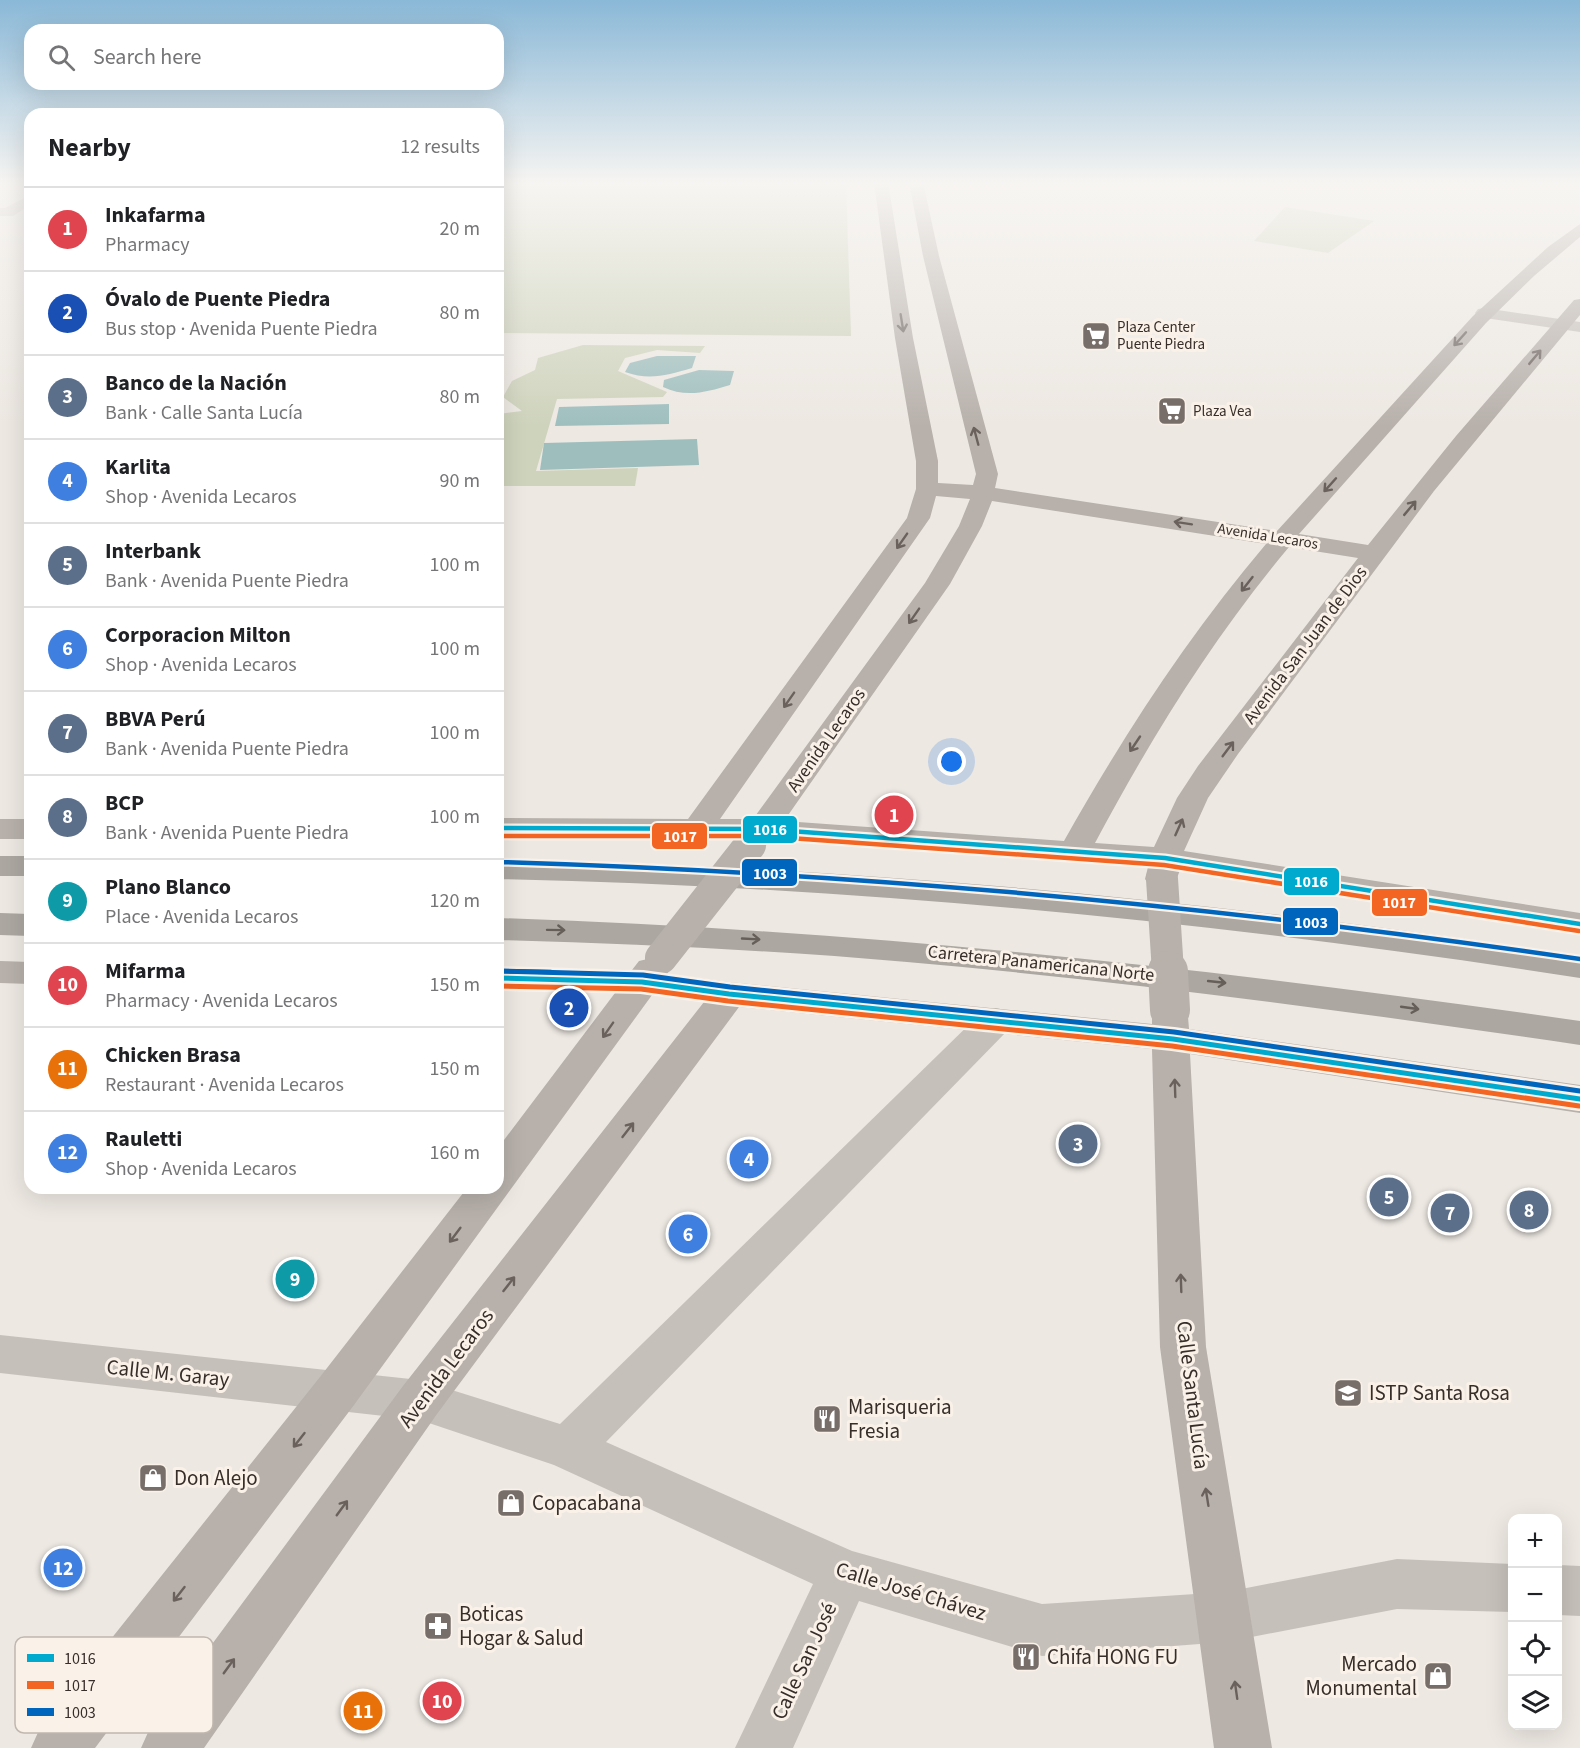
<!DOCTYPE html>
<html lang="en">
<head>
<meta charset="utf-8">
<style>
  body { margin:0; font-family:"Source Sans 3",sans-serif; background:#f6f6f6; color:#202124 }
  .controls { position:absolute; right:18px; bottom:18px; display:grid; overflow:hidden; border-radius:12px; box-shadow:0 6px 24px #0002 }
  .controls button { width:54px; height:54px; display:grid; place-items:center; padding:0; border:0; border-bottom:2px solid #e0e0e0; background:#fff; color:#202124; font:30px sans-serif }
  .you { position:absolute; left:952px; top:762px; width:21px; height:21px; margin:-15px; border:4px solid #fff; border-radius:50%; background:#1a73e8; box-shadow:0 0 0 9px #1a73e833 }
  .badge { display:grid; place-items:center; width:39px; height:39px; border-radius:50%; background:#776e6a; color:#fff; font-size:20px; font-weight:700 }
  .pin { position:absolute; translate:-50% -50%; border:3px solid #fff; box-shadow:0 2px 6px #0006 }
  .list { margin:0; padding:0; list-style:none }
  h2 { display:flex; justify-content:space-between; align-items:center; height:78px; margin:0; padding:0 24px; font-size:26px }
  h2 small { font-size:20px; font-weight:400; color:#757577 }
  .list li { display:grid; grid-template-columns:39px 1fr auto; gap:18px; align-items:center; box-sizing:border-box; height:84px; padding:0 24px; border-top:2px solid #e0e0e0 }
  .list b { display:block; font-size:22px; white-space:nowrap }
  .list p { margin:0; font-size:20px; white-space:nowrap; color:#757577 }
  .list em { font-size:20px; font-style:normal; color:#757577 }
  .icon { flex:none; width:33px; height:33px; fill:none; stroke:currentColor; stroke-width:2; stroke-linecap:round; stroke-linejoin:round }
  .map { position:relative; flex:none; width:1580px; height:1748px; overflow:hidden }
  .search { position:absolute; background:#fff; box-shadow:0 6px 24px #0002; left:24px; top:24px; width:480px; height:66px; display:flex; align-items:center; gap:15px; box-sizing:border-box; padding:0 21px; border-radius:18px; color:#757577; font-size:22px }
  .panel { position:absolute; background:#fff; box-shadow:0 6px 24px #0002; left:24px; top:108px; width:480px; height:1086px; border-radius:18px }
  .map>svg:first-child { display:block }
  .green { fill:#ced3bc }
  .water { fill:#9ebebe }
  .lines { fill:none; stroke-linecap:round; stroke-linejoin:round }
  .street { fill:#c6c0ba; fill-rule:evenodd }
  .secondary { fill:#b7b0ab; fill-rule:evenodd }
  .highway { fill:#aca7a1; fill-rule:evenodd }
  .secondary-bridge-far1 { stroke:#b7b0ab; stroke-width:32 }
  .secondary-bridge { stroke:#b7b0ab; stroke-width:40 }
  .bus-1-far1-casing { stroke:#faf2e9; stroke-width:9 }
  .bus-1-casing { stroke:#faf2e9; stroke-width:10 }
  .bus-2-far1-casing { stroke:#faf2e9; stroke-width:9 }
  .bus-2-casing { stroke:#faf2e9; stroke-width:10 }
  .bus-3-far1-casing { stroke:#faf2e9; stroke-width:9 }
  .bus-3-casing { stroke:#faf2e9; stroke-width:10 }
  .bus-1-far1 { stroke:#00a9ce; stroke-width:4.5 }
  .bus-1 { stroke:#00a9ce; stroke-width:5 }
  .bus-2-far1 { stroke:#f26522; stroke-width:4.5 }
  .bus-2 { stroke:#f26522; stroke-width:5 }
  .bus-3-far1 { stroke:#0065bd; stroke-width:4.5 }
  .bus-3 { stroke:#0065bd; stroke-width:5 }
  .oneway { stroke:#6a615d }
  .oneway2 { stroke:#665e59 }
  .labels { text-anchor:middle; stroke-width:6; stroke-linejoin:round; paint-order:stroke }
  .far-poi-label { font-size:15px; fill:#372d29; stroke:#faf2e9; text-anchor:start }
  .far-street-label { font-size:15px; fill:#372d29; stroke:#faf2e9 }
  .street-label { font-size:18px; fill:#372d29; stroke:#faf2e9 }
  .near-street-label { font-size:21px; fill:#372d29; stroke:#faf2e9 }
  .near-poi-label { font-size:21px; fill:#372d29; stroke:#faf2e9; text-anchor:start }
  .key { fill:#faf2e9; stroke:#c0b7af; stroke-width:1.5 }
  .key-label { font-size:16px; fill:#372d29 }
  .line-badge { stroke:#faf2e9; stroke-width:2 }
  .badge-label { font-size:16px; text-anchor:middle; font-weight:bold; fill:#fff }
</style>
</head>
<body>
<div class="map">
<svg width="1580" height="1748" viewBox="0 0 1580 1748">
  <rect width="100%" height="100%" fill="#ede8e2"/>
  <!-- green -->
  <g class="green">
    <path d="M498 182H846L851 336 498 333Z"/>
    <path d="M1285 207 1374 221 1328 253 1254 241Z"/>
    <path d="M583 345 705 346 700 353 657 350 625 358 618 371 667 392 663 397 557 399 536 471 638 468 635 486H498V414L522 411 503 397 512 381 535 370 538 358Z"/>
  </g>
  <!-- water -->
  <g class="water">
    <path d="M657 356H696L692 368C667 375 650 381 625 372L630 363Z"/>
    <path d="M699 370 734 371 730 385C707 392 686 398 663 387L664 380Z"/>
    <path d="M669 404V424L555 426 559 407Z"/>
    <path d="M697 439 699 465 540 470 544 443Z"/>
  </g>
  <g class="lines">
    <!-- street -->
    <g class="street">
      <path d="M30 195V205L13 216H0V208H5Z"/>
      <path d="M1484 308 1580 322V332L1478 317 1475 313 1478 309Z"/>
      <path d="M996 1008 1009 1011 1015 1020 1009 1029 606 1442 852 1551 1042 1604 1226 1592 1397 1559 1512 1564V1612L1397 1609 1226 1642 1042 1656 859 1601 793 1748H735L813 1584 554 1465 420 1420 0 1373V1335L420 1380 560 1424 983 1011Z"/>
      <path d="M1558 1565 1580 1566V1616L1558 1615Z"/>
    </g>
    <!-- secondary -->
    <g class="secondary">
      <path d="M874 182H888L913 338 938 461V483L973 485 976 474 923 256 909 182H923L939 256 998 474 995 488 1277 531 1473 316 1548 247 1580 224V237L1534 276 1486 323 1299 534 1368 545 1456 436 1574 300 1580 299V315L1434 491 1238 754 1208 798 1184 851 1580 913V935L1180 870 1174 886 1162 889 1150 886 1145 879 1148 867 771 839C762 852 756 854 741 850L736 843 739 838H498V818L688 819 907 518 916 489V461L895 338ZM936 496 970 499 959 526 925 583 753 819H720L930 518ZM992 501 1266 544C1188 636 1123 736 1064 841L784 821 950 584 982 526ZM1289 547 1358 558 1198 766 1177 798 1154 847 1095 843C1151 738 1212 639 1289 547Z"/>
      <rect x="0" y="819" width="30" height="20"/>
      <path d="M652 958 665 961 670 969 667 974 729 982 1152 1024V1017L1157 1008 1170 1005 1183 1008 1188 1017 1189 1029 1580 1085V1113L1190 1054 1206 1347 1272 1748H1214L1160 1347 1152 1049 739 1007 437 1414 204 1748H141L150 1728 403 1386 704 1002 652 995 354 1405 95 1748H31L40 1728 320 1377 467 1188H498V1148L615 993 498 989V967L632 970 639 961Z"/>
      <path d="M0 961 30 962V984L0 983Z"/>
    </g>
    <!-- highway -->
    <g class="highway">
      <rect x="0" y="856" width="30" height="20"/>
      <path d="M498 859C860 867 1222 901 1580 956V978C1222 922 860 887 498 879Z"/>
      <path d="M0 913 30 914V936L0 935Z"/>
      <path d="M498 918C864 930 1218 969 1580 1021V1045C1356 1012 1133 982 907 962 771 950 635 944 498 940Z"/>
    </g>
    <!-- secondary-bridge-far1 -->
    <g class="secondary-bridge-far1">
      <path d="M1162 879 1168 972"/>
      <path d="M661 958 750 845"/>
    </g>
    <!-- secondary-bridge -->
    <path class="secondary-bridge" d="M1168 971 1170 1010"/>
    <!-- bus-1-far1 casing -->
    <g class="bus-1-far1-casing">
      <path id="bus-1-far1" d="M498 828 762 829 1165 858 1580 924"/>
    </g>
    <!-- bus-1 casing -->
    <g class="bus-1-casing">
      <path id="bus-1" d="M498 978 642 982 729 994 1173 1039 1580 1099"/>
    </g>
    <!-- bus-2-far1 casing -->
    <g class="bus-2-far1-casing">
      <path id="bus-2-far1" d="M498 836H762L1164 865 1579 931"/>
    </g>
    <!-- bus-2 casing -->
    <g class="bus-2-casing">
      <path id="bus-2" d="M498 986 641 989 728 1001 1172 1046 1579 1106"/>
    </g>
    <!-- bus-3-far1 casing -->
    <g class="bus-3-far1-casing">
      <g id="bus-3-far1">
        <path d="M498 862C863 873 1219 906 1580 959"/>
        <path d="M498 971 551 972"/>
      </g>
    </g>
    <!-- bus-3 casing -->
    <g class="bus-3-casing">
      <path id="bus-3" d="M498 971 643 975 730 987 1174 1032 1580 1091"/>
    </g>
    <!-- bus-1-far1 -->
    <use href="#bus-1-far1" class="bus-1-far1"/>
    <!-- bus-1 -->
    <use href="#bus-1" class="bus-1"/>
    <!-- bus-2-far1 -->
    <use href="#bus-2-far1" class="bus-2-far1"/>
    <!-- bus-2 -->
    <use href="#bus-2" class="bus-2"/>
    <!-- bus-3-far1 -->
    <use href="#bus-3-far1" class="bus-3-far1"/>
    <!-- bus-3 -->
    <use href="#bus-3" class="bus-3"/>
  </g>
  <!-- one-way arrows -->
  <defs><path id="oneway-shaft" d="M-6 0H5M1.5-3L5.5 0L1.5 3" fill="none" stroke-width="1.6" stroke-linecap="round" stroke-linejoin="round" transform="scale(1.5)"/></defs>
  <g class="oneway">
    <use href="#oneway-shaft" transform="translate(902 323) rotate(81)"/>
    <use href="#oneway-shaft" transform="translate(1460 339) rotate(132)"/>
    <use href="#oneway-shaft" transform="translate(1535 357) rotate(-50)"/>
    <use href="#oneway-shaft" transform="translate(976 436) rotate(-105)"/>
    <use href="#oneway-shaft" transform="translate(1330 485) rotate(132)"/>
    <use href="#oneway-shaft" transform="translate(1410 508) rotate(-50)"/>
    <use href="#oneway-shaft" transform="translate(1183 523) rotate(-171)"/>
    <use href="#oneway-shaft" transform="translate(902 541) rotate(125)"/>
    <use href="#oneway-shaft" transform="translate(1247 584) rotate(128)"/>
    <use href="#oneway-shaft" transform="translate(914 616) rotate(125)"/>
    <use href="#oneway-shaft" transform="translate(789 700) rotate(125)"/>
    <use href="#oneway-shaft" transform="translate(1135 744) rotate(124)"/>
    <use href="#oneway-shaft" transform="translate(1228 749) rotate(-53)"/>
    <use href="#oneway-shaft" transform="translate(1179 827) rotate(-66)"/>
    <use href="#oneway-shaft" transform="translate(608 1030) rotate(125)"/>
    <use href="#oneway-shaft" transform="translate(1175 1088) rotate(-92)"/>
    <use href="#oneway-shaft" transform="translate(628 1130) rotate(-52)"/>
    <use href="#oneway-shaft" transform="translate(455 1235) rotate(127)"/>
    <use href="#oneway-shaft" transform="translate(1181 1283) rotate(-92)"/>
    <use href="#oneway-shaft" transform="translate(509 1284) rotate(-52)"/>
    <use href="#oneway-shaft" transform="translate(299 1440) rotate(128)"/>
    <use href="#oneway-shaft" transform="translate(1207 1497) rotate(-99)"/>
    <use href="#oneway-shaft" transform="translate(342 1508) rotate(-54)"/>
    <use href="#oneway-shaft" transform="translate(179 1594) rotate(128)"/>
    <use href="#oneway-shaft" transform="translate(229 1666) rotate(-54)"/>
    <use href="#oneway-shaft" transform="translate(1236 1690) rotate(-98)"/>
  </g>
  <g class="oneway2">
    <use href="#oneway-shaft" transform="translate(556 930) rotate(1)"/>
    <use href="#oneway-shaft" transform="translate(751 939) rotate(3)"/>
    <use href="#oneway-shaft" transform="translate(1217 982) rotate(6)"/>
    <use href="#oneway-shaft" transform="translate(1410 1008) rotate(8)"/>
  </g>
  <!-- sky -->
  <linearGradient id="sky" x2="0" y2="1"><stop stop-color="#8ab8d7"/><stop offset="0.43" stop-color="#f7f5f2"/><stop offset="1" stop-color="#f7f5f2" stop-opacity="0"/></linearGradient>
  <rect width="1580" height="427" fill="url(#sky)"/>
  <!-- icons -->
  <defs>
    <g id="supermarket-square" transform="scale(1.5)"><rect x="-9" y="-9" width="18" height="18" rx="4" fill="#776e6a" stroke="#faf2e9"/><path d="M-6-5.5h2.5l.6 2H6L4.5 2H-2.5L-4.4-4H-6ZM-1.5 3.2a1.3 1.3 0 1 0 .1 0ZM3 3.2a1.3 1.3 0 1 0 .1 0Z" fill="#fff"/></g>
    <g id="school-square" transform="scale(1.5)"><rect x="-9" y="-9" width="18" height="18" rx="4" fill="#776e6a" stroke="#faf2e9"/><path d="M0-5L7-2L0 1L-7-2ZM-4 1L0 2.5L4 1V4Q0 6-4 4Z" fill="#fff"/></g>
    <g id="restaurant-square" transform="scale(1.5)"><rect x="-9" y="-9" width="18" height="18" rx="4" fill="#776e6a" stroke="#faf2e9"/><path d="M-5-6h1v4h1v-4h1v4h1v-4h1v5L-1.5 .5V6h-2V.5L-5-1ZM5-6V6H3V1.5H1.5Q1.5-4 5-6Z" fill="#fff"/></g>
    <g id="shop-square" transform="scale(1.5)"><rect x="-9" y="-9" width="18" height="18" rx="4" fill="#776e6a" stroke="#faf2e9"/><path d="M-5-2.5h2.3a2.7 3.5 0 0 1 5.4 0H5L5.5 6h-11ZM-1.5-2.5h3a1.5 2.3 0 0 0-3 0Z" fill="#fff"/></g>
    <g id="pharmacy-square" transform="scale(1.5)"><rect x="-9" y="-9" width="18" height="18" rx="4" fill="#776e6a" stroke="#faf2e9"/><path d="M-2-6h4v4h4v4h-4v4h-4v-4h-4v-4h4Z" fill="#fff"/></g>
  </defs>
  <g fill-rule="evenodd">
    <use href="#supermarket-square" x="1096" y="336"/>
    <use href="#supermarket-square" x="1172" y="411"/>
    <use href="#school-square" x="1348" y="1393"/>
    <use href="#restaurant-square" x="827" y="1419"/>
    <use href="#shop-square" x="153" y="1478"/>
    <use href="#shop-square" x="511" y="1503"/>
    <use href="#pharmacy-square" x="438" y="1626"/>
    <use href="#restaurant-square" x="1026" y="1657"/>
    <use href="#shop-square" x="1438" y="1676"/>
  </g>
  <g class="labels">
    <!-- far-poi labels -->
    <g class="far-poi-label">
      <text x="1117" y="332">Plaza Center<tspan x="1117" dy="17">Puente Piedra</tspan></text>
      <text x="1193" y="416">Plaza Vea</text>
    </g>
    <!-- far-street labels -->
    <g class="far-street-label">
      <text transform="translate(1268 536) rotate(9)" y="5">Avenida Lecaros</text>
    </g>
    <!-- street labels -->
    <g class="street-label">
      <text transform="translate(1305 645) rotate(-53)" y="6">Avenida San Juan de Dios</text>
      <text transform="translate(826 740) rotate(-55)" y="6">Avenida Lecaros</text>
      <text transform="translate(1041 963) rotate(6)" y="6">Carretera Panamericana Norte</text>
    </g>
    <!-- near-street labels -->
    <g class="near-street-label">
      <text transform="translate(446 1368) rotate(-53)" y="7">Avenida Lecaros</text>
      <text transform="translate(168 1373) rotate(6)" y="7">Calle M. Garay</text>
      <text transform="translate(1193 1395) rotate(83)" y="7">Calle Santa Lucía</text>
      <text transform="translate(911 1591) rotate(17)" y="7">Calle José Chávez</text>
      <text transform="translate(804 1661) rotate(-65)" y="7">Calle San José</text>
    </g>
    <!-- near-poi labels -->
    <g class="near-poi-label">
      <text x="1369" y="1400">ISTP Santa Rosa</text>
      <text x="848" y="1414">Marisqueria<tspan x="848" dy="24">Fresia</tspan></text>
      <text x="174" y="1485">Don Alejo</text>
      <text x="532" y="1510">Copacabana</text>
      <text x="459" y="1621">Boticas<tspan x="459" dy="24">Hogar &amp; Salud</tspan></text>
      <text x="1047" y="1664">Chifa HONG FU</text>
      <text x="1417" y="1671" text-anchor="end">Mercado<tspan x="1417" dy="24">Monumental</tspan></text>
    </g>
  </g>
  <!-- legend -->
  <rect x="15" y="1637" width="198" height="96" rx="9" class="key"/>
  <rect x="27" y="1654" width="27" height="8" fill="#00a9ce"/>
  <rect x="27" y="1681" width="27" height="8" fill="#f26522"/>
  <rect x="27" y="1708" width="27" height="8" fill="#0065bd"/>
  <g class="key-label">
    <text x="64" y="1664">1016</text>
    <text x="64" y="1691">1017</text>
    <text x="64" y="1718">1003</text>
  </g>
  <g class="line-badge">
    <rect x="742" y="815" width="56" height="29" rx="6" fill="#00a9ce"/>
    <rect x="651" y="822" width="57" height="28" rx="6" fill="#f26522"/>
    <rect x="741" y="858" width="57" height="29" rx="6" fill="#0065bd"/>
    <rect x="1283" y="867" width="57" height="29" rx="6" fill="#00a9ce"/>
    <rect x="1371" y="888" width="57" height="29" rx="6" fill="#f26522"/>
    <rect x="1282" y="907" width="57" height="29" rx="6" fill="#0065bd"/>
  </g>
  <g class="badge-label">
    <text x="770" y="835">1016</text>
    <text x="680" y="842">1017</text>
    <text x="770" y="879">1003</text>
    <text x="1311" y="887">1016</text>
    <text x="1399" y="908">1017</text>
    <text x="1311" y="928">1003</text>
  </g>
</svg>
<div class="controls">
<button>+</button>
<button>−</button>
<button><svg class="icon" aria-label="locate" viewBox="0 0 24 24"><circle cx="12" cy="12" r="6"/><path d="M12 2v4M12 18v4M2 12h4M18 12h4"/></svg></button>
<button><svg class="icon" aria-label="layers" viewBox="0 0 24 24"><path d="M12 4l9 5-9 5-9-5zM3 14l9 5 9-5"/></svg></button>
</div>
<div class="you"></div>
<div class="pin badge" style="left:894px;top:815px;background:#e0444e">1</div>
<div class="pin badge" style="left:569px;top:1008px;background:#1a4fb4">2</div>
<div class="pin badge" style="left:1078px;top:1144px;background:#5c6f8a">3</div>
<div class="pin badge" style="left:749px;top:1159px;background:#3f7fe0">4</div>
<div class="pin badge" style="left:1389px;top:1197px;background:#5c6f8a">5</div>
<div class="pin badge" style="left:688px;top:1234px;background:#3f7fe0">6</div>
<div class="pin badge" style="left:1450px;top:1213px;background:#5c6f8a">7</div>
<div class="pin badge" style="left:1529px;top:1210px;background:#5c6f8a">8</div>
<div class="pin badge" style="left:295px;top:1279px;background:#0f9aa8">9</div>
<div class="pin badge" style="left:442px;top:1701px;background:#e0444e">10</div>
<div class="pin badge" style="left:363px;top:1711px;background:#e8710a">11</div>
<div class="pin badge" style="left:63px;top:1568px;background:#3f7fe0">12</div>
<div class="search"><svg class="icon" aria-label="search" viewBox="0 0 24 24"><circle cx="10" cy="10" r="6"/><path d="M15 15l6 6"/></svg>Search here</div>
<section class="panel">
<h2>Nearby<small>12 results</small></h2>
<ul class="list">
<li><span class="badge" style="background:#e0444e">1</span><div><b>Inkafarma</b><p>Pharmacy</p></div><em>20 m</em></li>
<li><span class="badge" style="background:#1a4fb4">2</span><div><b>Óvalo de Puente Piedra</b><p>Bus stop · Avenida Puente Piedra</p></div><em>80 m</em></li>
<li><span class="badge" style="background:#5c6f8a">3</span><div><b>Banco de la Nación</b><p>Bank · Calle Santa Lucía</p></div><em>80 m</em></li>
<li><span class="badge" style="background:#3f7fe0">4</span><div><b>Karlita</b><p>Shop · Avenida Lecaros</p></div><em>90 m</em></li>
<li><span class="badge" style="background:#5c6f8a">5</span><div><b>Interbank</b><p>Bank · Avenida Puente Piedra</p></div><em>100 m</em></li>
<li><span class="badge" style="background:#3f7fe0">6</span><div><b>Corporacion Milton</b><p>Shop · Avenida Lecaros</p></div><em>100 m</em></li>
<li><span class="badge" style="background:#5c6f8a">7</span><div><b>BBVA Perú</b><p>Bank · Avenida Puente Piedra</p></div><em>100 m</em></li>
<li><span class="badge" style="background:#5c6f8a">8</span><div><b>BCP</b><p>Bank · Avenida Puente Piedra</p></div><em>100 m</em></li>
<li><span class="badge" style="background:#0f9aa8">9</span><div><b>Plano Blanco</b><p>Place · Avenida Lecaros</p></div><em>120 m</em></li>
<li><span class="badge" style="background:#e0444e">10</span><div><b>Mifarma</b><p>Pharmacy · Avenida Lecaros</p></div><em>150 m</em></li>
<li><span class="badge" style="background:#e8710a">11</span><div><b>Chicken Brasa</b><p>Restaurant · Avenida Lecaros</p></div><em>150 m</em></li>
<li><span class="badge" style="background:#3f7fe0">12</span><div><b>Rauletti</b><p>Shop · Avenida Lecaros</p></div><em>160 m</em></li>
</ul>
</section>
</div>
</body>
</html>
